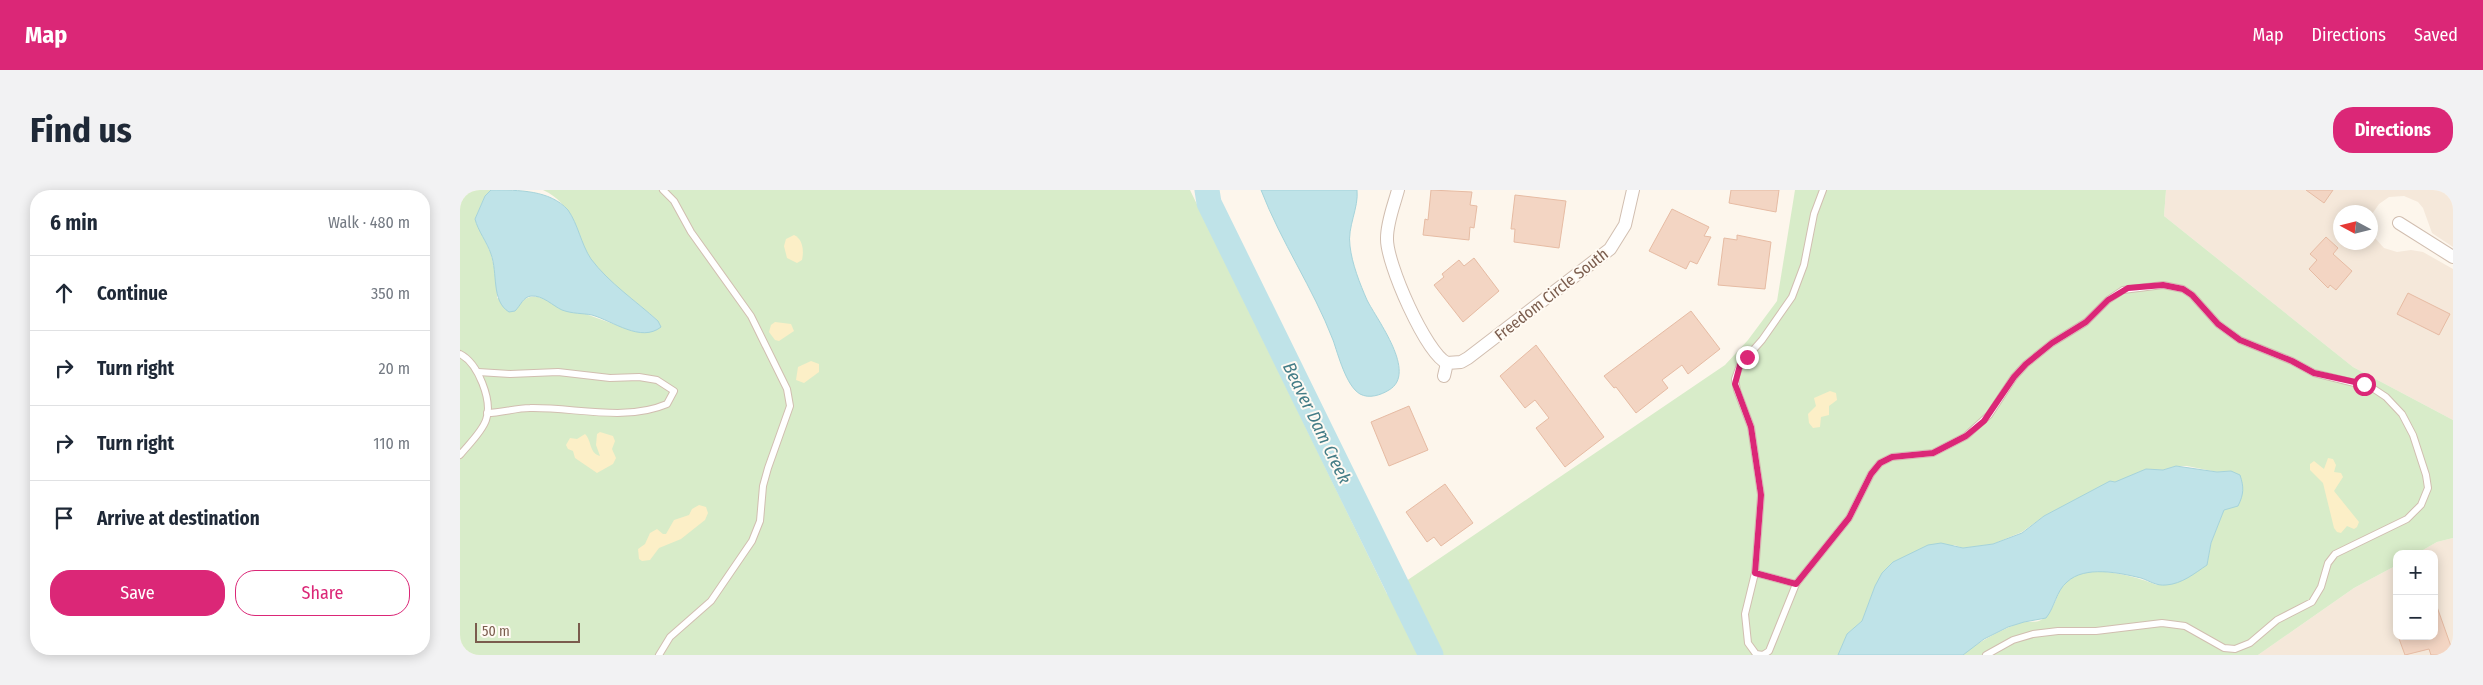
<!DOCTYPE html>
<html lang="en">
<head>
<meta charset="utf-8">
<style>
  body { margin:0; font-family:"Fira Sans Condensed",sans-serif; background:#f2f2f3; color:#1f2937 }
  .controls { position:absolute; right:15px; bottom:15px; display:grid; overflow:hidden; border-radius:10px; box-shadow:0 2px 12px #0003 }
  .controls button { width:45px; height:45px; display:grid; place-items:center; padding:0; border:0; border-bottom:1px solid #e0e1e3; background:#fff; color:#1f2937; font:25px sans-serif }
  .compass { position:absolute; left:1873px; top:15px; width:45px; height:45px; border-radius:50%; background:#fff; box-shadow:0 2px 12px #0003; rotate:277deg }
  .scale { position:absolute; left:15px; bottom:12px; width:105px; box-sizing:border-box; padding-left:5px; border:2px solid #7a5c4d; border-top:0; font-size:14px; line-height:18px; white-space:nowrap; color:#7a5c4d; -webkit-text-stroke:4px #fffaf3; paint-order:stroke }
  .stop { position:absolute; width:15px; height:15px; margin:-11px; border:4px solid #db2777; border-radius:50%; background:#fff }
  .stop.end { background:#db2777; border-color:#fff; box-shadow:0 1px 5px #0008 }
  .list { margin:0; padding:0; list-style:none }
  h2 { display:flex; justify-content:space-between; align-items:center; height:65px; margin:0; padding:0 20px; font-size:21px }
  h2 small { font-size:16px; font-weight:400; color:#747a83 }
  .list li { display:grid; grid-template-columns:32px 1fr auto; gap:15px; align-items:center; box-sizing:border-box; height:75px; padding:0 20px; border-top:1px solid #e0e1e3 }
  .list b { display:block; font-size:19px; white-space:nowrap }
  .list em { font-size:16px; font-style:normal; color:#747a83 }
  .actions { display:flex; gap:10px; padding:15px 20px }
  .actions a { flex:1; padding:11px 0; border:1px solid #db2777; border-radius:20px; text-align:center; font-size:18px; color:#db2777 }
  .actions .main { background:#db2777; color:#fff }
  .icon { flex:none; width:28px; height:28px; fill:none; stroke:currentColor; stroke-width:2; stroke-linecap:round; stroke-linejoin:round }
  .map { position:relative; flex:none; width:1993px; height:465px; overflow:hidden; border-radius:20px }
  header { display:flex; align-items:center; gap:30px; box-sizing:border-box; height:70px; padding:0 25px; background:#db2777; color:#fff }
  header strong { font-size:24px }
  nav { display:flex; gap:28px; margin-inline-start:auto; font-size:18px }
  .intro { display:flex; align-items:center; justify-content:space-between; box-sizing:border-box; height:120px; padding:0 30px }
  h1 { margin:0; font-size:35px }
  .button { padding:12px 22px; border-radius:20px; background:#db2777; color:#fff; font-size:18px; font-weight:700 }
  main { display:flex; gap:30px; padding:0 30px }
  aside { flex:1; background:#fff; border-radius:20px; box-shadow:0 2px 12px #0003 }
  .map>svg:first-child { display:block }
  .residential { fill:#f5e8da; fill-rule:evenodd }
  .green { fill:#d8ecc9 }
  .sand { fill:#fcefc7 }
  .water { fill:#bfe3e8; stroke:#a5d3da }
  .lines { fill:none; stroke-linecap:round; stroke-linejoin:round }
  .river { stroke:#bfe3e8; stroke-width:25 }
  .building { fill:#f3d5c3; stroke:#e6bba3 }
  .lane-casing { stroke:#d1beb0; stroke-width:8 }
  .street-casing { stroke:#d1beb0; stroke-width:14 }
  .lane { stroke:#fff; stroke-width:6 }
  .street { stroke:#fff; stroke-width:12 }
  .route { stroke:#db2777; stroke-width:6 }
  .labels { text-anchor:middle; stroke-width:4; stroke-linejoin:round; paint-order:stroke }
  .street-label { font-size:16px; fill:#7a5c4d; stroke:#fffaf3 }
  .water-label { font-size:18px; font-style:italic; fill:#437c86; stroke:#fffaf3 }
</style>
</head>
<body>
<header>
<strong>Map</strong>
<nav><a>Map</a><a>Directions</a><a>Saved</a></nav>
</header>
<div class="intro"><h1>Find us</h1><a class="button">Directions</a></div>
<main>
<aside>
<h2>6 min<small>Walk · 480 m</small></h2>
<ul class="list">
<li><svg class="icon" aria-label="ahead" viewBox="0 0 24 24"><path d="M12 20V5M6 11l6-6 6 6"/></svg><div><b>Continue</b></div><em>350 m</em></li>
<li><svg class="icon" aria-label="right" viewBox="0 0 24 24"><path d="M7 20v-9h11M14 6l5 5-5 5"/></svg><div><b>Turn right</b></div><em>20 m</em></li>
<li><svg class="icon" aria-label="right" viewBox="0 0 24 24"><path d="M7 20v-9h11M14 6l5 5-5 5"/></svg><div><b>Turn right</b></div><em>110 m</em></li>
<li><svg class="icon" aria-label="arrive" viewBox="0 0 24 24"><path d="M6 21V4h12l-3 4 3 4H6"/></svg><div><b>Arrive at destination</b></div></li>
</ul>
<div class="actions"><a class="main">Save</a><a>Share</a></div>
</aside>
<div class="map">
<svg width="1993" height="465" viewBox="0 0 1993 465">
  <rect width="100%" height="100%" fill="#fdf6ec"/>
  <!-- residential -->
  <g class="residential">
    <path d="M1706 0H1993V57L1972 43 1963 18 1958 12 1944 6 1929 7 1919 14 1912 24 1911 36 1914 47 1924 58 1937 62 1951 60 1963 62 1993 79V230L1893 177 1704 26ZM1880 22H1910V52H1880Z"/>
    <path d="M1993 348V465H1798L1894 398 1937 375V446H1974V364H1956L1977 352Z"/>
  </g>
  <!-- green -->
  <path class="green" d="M0 0H31L25 6 15 29 31 64 37 90V108L59 116C64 108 69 106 78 107L176 142 198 131C177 111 147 93 130 68 113 42 115 15 83 0H730L927 404 1265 175 1288 150 1317 111 1335 0H1706L1704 26 1893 177 1993 230V348L1977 352 1956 364H1937V375L1894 398 1798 465H1503C1512 455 1548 436 1563 432 1569 431 1576 433 1581 430 1596 422 1595 403 1606 392 1625 372 1675 386 1697 395L1747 375 1751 353 1764 320 1771 281 1757 282 1727 276H1716L1703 280 1686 279 1584 326 1562 342 1533 354 1503 358 1494 355 1415 396 1402 431 1387 444 1378 465H0Z"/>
  <!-- sand -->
  <g class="sand">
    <path d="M334 45C343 49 344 61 342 70L337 73 327 68 324 56 326 49Z"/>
    <path d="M315 132 331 134 334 141 319 151 315 150 309 142 311 135Z"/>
    <path d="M351 171 359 174V182L344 193 336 190 338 177Z"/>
    <path d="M1370 201 1376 203 1377 210 1369 216V225L1361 227 1360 237 1353 238 1349 233 1348 224 1356 216 1354 208Z"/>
    <path d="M140 242 153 246 155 251 152 259 156 268 153 274 137 283 115 268 113 261 108 259 106 255 110 248 117 249 125 244C132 251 129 263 140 266L136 255 137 244Z"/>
    <path d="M1868 268 1873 269 1876 275 1874 282 1881 283 1883 287 1874 301 1899 332 1897 337 1894 339 1887 336 1881 343 1877 342 1874 338 1863 293 1850 280V274L1854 271 1864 279Z"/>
    <path d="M239 315 246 317 248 323 245 330 221 349 199 358 190 370 182 371 179 369 178 359 185 354 190 343 197 339 203 344H206L214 330 229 325 232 319Z"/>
  </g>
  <!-- water -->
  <g class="water">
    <path d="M31 0C59 0 90 0 108 20 118 34 121 54 131 69 149 93 176 111 198 131L201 137C181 153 153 131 132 125 122 123 113 124 102 120 93 116 83 105 71 106 63 107 61 115 55 121L49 122C31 111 38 83 31 64 27 52 18 41 15 29L25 6Z"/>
    <path d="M801 0H897C899 18 887 37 890 56 892 74 900 94 907 110 917 130 958 183 929 200 921 205 909 209 900 204 886 196 878 164 873 150 853 98 821 52 801 0Z"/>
    <path d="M1716 276 1757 282 1771 281 1780 285C1784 297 1784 304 1778 316L1764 320 1751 353 1747 375C1735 383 1722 394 1706 395 1696 396 1690 391 1681 388 1660 383 1625 375 1607 392 1596 401 1595 417 1586 428L1564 432 1548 437 1524 449 1503 465H1378L1387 444 1402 431 1415 396 1422 383 1433 372 1468 355 1481 353 1503 358 1533 354 1562 343 1584 326 1650 291 1655 292 1686 279 1703 280Z"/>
  </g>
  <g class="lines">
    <!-- river -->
    <path class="river" d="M747 0 749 13 971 465"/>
  </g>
  <!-- building -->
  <g class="building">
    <path d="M971 0 1012 2 1010 15 1017 16 1014 38 1010 37 1009 50 963 45 965 29 968 30Z"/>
    <path d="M1271 0H1319L1316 22 1269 13Z"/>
    <path d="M1846 0H1873L1864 13Z"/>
    <path d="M1055 5 1106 11 1099 58 1054 52 1055 39H1051Z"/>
    <path d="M1212 19 1249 37 1244 46 1251 47 1237 74 1230 71 1226 79 1189 61Z"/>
    <path d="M1277 45 1311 52 1305 99 1258 95 1264 48 1277 50Z"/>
    <path d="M1866 47 1878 58 1873 64 1892 81 1876 100 1870 95 1868 98 1849 79 1857 70 1850 64Z"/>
    <path d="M1014 68 1039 101 1003 132 974 95 984 87 982 84 999 70 1004 76Z"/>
    <path d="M1948 103 1990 124 1979 145 1937 124Z"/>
    <path d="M1231 121 1260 159 1228 184 1222 175 1202 190 1208 198 1176 223 1156 197 1154 198 1144 186Z"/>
    <path d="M1076 155 1144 247 1105 277 1076 238 1089 228 1075 210 1065 218 1040 186Z"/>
    <path d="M949 216 968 260 929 276 911 232Z"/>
    <path d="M985 294 1013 333 981 356 974 347 967 352 946 322Z"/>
    <path d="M1976 414 1993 462 1984 465H1971L1969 459 1945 465 1938 446H1974V415Z"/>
  </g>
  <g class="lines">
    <!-- lane casing -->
    <g class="lane-casing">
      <g id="lane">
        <path d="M1363 0 1354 24 1344 75 1332 107 1302 150 1280 175 1275 189 1277 200 1291 237 1301 305 1295 383 1285 424 1288 453 1296 464 1303 465 1309 461 1336 394 1389 328 1411 284 1420 273 1432 267 1473 263 1506 246 1529 225 1554 187 1566 174 1592 153 1626 132 1648 110 1663 100 1703 95 1723 99 1732 105 1758 134 1780 150 1832 171 1854 183 1911 197 1926 207 1942 224 1953 245 1966 285 1968 298 1961 315 1947 329 1875 364 1868 373 1861 397 1852 412 1817 430 1790 453 1775 459 1764 458 1725 436 1702 433 1636 441H1598L1573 444 1553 450 1526 465"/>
        <path d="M0 164C18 173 33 211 26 230 22 242 8 255 0 265"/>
        <path d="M18 182 50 184 98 182 150 188 179 187 197 190 214 201 207 214C165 232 114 217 70 218 55 218 42 223 27 223"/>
        <path d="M1295 383 1336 394"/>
        <path d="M199 465 210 447 251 411 292 351 300 331 303 296 308 278 330 216 327 199 291 126 231 42 214 11 203 0"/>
      </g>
    </g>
    <!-- street casing -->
    <g class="street-casing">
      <g id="street">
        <path d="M938 0C934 15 927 32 927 48 926 73 966 163 987 173"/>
        <path d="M1939 33 1993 67"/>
        <path d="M984 186 987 173 1001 172 1008 168 1150 59 1165 35 1173 0"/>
      </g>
    </g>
    <!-- lane -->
    <use href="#lane" class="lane"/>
    <!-- street -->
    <use href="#street" class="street"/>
  </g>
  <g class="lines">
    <!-- route -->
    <path class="route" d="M1287 167 1280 175 1275 194 1291 237 1301 305 1295 383 1336 394 1389 328 1411 284 1420 273 1432 267 1473 263 1506 246 1524 231 1554 187 1566 174 1592 153 1626 132 1648 110 1668 98 1703 95 1723 99 1732 105 1758 134 1780 150 1832 171 1854 183 1904 194"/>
  </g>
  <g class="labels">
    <!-- street labels -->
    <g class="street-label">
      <text transform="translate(1091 104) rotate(-38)" y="6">Freedom Circle South</text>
    </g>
    <!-- water labels -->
    <g class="water-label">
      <text transform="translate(857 233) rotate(64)" y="6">Beaver Dam Creek</text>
    </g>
  </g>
</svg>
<div class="controls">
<button>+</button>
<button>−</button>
</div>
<svg class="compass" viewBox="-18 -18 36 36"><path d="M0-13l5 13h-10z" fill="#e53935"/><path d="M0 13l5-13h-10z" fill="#747a83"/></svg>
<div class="scale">50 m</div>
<div class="stop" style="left:1904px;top:194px"></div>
<div class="stop end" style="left:1287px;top:167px"></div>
</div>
</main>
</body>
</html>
